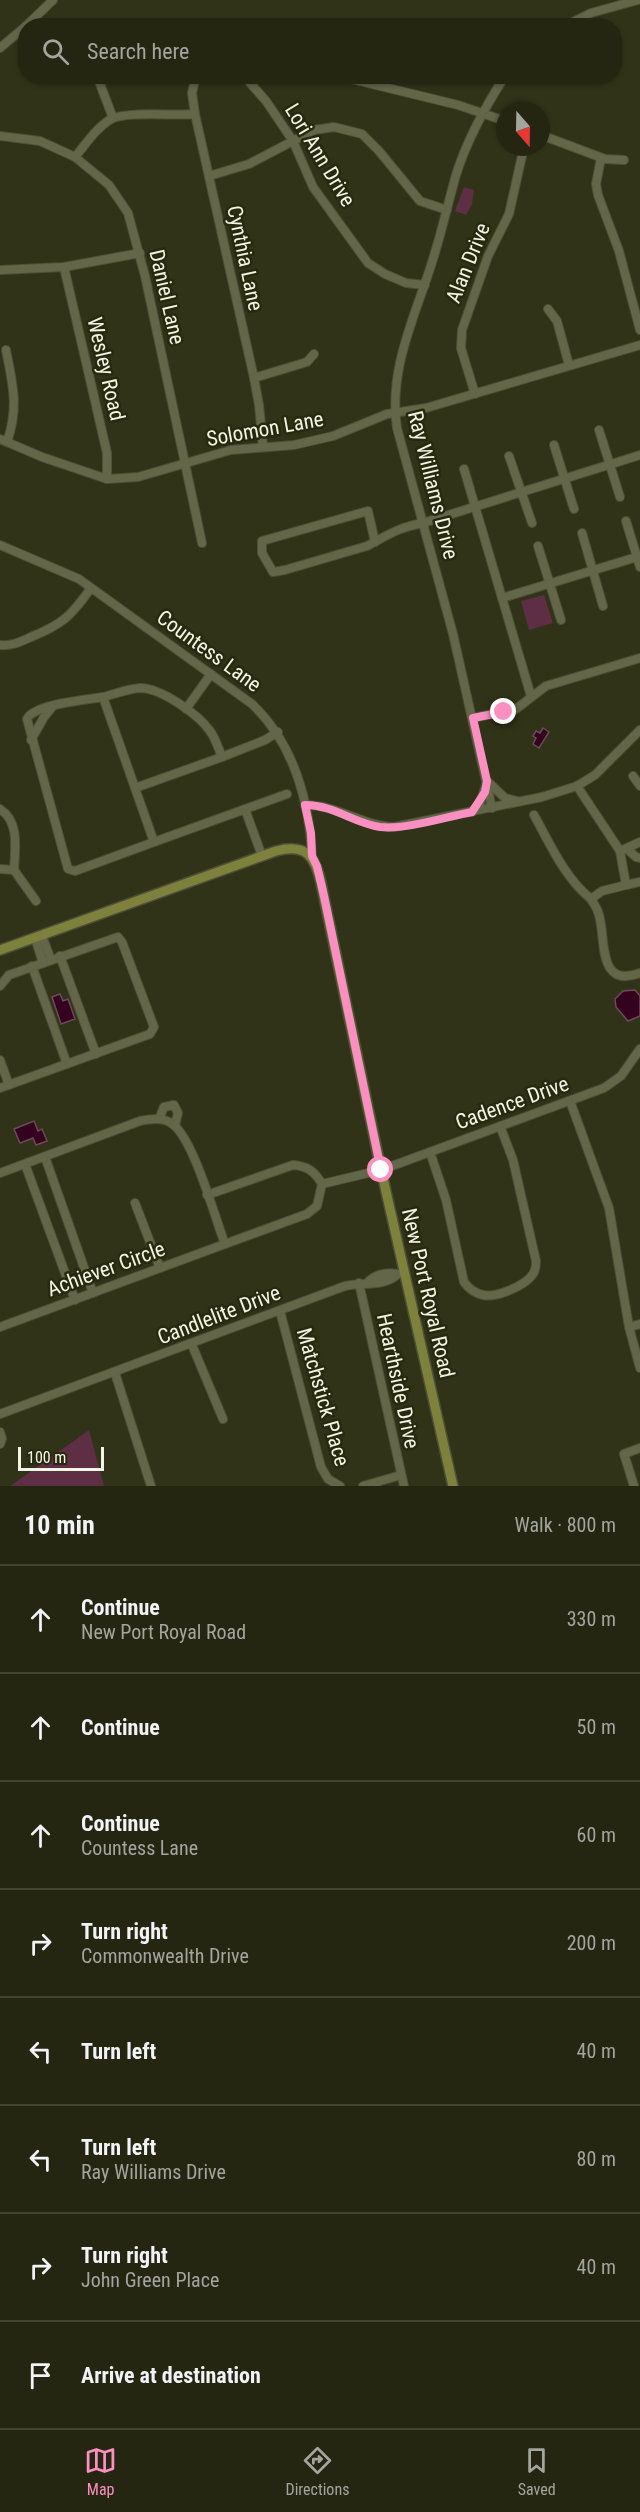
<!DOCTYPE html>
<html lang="en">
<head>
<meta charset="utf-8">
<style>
  body { margin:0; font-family:"Roboto Condensed",sans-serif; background:#2d2e1b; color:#f1f3f6 }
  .compass { position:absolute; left:496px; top:102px; width:54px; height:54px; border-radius:50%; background:#252612; box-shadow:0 2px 4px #0004; rotate:160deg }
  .scale { position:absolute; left:18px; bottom:15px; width:86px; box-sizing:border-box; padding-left:6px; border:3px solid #f3f5e5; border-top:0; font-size:16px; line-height:21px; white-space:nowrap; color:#f3f5e5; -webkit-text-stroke:4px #28290e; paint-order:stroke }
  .stop { position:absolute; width:18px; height:18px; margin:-14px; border:4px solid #fc8fc1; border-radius:50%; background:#fff }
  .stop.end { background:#fc8fc1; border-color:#fff; box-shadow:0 2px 6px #0008 }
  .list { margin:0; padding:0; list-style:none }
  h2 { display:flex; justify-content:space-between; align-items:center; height:78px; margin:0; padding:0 24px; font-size:26px }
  h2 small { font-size:20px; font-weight:400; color:#a3a59f }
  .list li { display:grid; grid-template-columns:39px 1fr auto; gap:18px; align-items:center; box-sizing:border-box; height:108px; padding:0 24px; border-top:2px solid #424332 }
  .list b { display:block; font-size:22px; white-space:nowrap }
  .list p { margin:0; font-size:20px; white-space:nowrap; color:#a3a59f }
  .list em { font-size:20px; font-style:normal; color:#a3a59f }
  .icon { flex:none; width:33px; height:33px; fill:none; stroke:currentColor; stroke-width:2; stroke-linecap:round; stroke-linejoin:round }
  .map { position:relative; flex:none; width:640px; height:1486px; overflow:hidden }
  .search { position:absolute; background:#252612; box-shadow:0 2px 4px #0004; left:18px; right:18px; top:18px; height:66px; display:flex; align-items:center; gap:15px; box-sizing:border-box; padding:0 21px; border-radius:24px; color:#a3a59f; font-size:22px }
  .sheet { height:942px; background:#252612 }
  nav { display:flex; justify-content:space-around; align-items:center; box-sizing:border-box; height:84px; border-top:2px solid #424332; background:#252612; font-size:16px; color:#a3a59f }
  nav a { display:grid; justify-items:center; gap:3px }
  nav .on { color:#fc8fc1 }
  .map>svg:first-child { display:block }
  .green { fill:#5e2e45 }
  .water { fill:#34011e; stroke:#6d4a5a; stroke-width:1.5 }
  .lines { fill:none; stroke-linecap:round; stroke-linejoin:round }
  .minor-casing { stroke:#4e4f38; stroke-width:10 }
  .major-casing { stroke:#4e4f38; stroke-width:12 }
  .minor { stroke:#646649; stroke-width:8 }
  .major { stroke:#7d813b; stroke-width:9 }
  .route { stroke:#fc8fc1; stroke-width:8 }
  .labels { text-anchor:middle; stroke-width:5; stroke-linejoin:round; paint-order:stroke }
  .street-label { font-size:21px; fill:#f3f5e5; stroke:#28290e }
</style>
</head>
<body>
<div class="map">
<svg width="640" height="1486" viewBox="0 0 640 1486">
  <rect width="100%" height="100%" fill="#313318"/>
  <!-- green -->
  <g class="green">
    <path d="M464 187 474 190 472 204 466 215 455 211Z"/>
    <path d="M544 595 553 623 529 630 521 601Z"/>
    <path d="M89 1430 104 1486H10Z"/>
  </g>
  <!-- water -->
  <g class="water">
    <path d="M543 728 549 732 539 748 533 744 536 738 533 736 536 731 540 733Z"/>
    <path d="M635 990 640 996V1016L628 1021 616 1007 615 999 623 991Z"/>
    <path d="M60 994 63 1001 68 999 75 1019 61 1024 52 997Z"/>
    <path d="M34 1121 38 1131 42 1129 47 1141 36 1145 33 1138 20 1143 14 1129Z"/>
  </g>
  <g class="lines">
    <!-- minor casing -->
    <g class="minor-casing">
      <g id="minor">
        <path d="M26 26 53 0"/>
        <path d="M565 26 591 13 638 0"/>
        <path d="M0 48 26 26"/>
        <path d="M97 76 113 118"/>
        <path d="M196 76 192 93 195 114 254 378 259 405 263 447"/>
        <path d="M244 76 266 101 293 141 313 187 368 263 385 274 406 283 425 285"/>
        <path d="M339 76 458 105 505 121"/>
        <path d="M541 135 605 159 624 160"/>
        <path d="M0 136 40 141 75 157 109 185 128 213 145 276 202 543"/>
        <path d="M75 157C86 144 96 128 111 119 127 111 174 116 195 114"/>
        <path d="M601 158 596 184 598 195 619 251 640 330"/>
        <path d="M209 176 249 164 314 130 334 127 362 134 379 151 420 201 447 210"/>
        <path d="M64 267 107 453V479"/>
        <path d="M0 270 64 267 140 253"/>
        <path d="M548 309 557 321 569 365"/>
        <path d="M6 350C13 386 19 407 7 442"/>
        <path d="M254 378 307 362 314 354"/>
        <path d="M475 394 461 348 462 330 488 256 509 214 524 147"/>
        <path d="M599 430 620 497"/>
        <path d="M0 439 42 457 107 479 138 477 231 450 294 445 333 436 387 414 426 408 640 345"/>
        <path d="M554 445 574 509"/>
        <path d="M509 456 532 523"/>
        <path d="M464 469 531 696"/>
        <path d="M626 521 640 567"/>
        <path d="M582 533 603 606"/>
        <path d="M375 542 368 511 262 541V553L273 572 285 570 367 546C390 534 397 528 423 523L640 455"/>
        <path d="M0 545 79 579 252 704C294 744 309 800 312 856"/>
        <path d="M538 546 561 620"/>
        <path d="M502 598 640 556"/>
        <path d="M0 645C12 646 20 642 31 637 63 624 71 616 91 588"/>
        <path d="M103 697C86 700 34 704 27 719L68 869 75 871 154 842"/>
        <path d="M186 709 211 674"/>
        <path d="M473 718 516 709 546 686 640 658"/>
        <path d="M278 732 265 740 222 757 135 788 154 842 287 794"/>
        <path d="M31 740 44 717 53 706"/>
        <path d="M633 776 640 786"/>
        <path d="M488 782 505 798 517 801"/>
        <path d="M135 788 103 697C115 694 127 689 140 688 161 688 198 714 210 731 216 739 218 748 222 757"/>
        <path d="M305 805C337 805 363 826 394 827L542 797 577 786 595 775 640 730"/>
        <path d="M492 808 453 634 397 428C388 368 416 315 433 259 442 231 448 203 456 175 467 140 485 107 505 76"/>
        <path d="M0 809C20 822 15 849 14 870"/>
        <path d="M245 809 262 856"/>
        <path d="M472 812 480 803 486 785"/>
        <path d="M534 815C550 844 565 878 591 899L602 891 626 885 620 851 577 786"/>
        <path d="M627 849 636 857 640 858"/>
        <path d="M620 851 640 842"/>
        <path d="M0 869 14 870"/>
        <path d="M14 870 36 901"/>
        <path d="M626 885 640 882"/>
        <path d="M591 899C593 903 597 908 598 912 607 934 595 990 640 973"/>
        <path d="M42 936 51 960"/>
        <path d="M35 938 43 963"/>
        <path d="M60 956 96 1054"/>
        <path d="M32 966 67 1064"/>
        <path d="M0 986 9 975 118 937 122 942 154 1027 150 1034 0 1088"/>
        <path d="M0 1060 9 1085"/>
        <path d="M570 1101 609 1208 629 1327 640 1368"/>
        <path d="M159 1119 164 1107 174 1105 178 1113 175 1125"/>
        <path d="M430 1152 446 1200 464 1282C469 1289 474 1293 483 1295 496 1298 525 1286 533 1274 536 1270 536 1266 536 1261L513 1160 500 1126"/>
        <path d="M45 1157 93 1293"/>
        <path d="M25 1164 75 1300"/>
        <path d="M0 1173 140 1121C150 1119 162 1117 171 1123 193 1136 215 1218 225 1244L0 1327"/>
        <path d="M207 1195 293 1165C308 1166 315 1172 322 1184"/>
        <path d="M135 1203 160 1268"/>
        <path d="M225 1244 307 1214 317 1206 322 1184 381 1170 604 1088 621 1076 640 1049"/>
        <path d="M359 1283 404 1486"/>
        <path d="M280 1311 321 1467 328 1479 340 1486"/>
        <path d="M629 1327 640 1324"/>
        <path d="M192 1345 223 1419"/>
        <path d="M115 1373 151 1486"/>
        <path d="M0 1414 345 1286C363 1282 384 1287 398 1274 386 1272 376 1274 368 1282"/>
        <path d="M0 1432 2 1439 0 1444"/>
        <path d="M363 1486 401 1475"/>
        <path d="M634 1486 624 1454 640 1448"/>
      </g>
    </g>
    <!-- major casing -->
    <g class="major-casing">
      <path id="major" d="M0 950 276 851C306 843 315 856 321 883L380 1165 453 1486"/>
    </g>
    <!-- minor -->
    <use href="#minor" class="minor"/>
    <!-- major -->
    <use href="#major" class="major"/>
  </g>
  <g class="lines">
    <!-- route -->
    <path class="route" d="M381 1170 324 896 317 866 312 856 311 833 305 805C334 805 353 823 380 827 406 830 445 817 472 812L485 792 487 781 473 718 504 712"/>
  </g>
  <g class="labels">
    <!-- street labels -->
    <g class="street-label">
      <text transform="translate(320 155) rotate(59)" y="7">Lori Ann Drive</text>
      <text transform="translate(245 258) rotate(78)" y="7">Cynthia Lane</text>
      <text transform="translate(468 263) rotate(-68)" y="7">Alan Drive</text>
      <text transform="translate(167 297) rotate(77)" y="7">Daniel Lane</text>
      <text transform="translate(106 369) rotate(77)" y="7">Wesley Road</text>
      <text transform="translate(265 429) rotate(-10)" y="7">Solomon Lane</text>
      <text transform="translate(433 485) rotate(76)" y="7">Ray Williams Drive</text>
      <text transform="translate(209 651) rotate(36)" y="7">Countess Lane</text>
      <text transform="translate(512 1103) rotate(-20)" y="7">Cadence Drive</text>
      <text transform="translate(106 1269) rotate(-20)" y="7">Achiever Circle</text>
      <text transform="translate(428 1293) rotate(77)" y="7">New Port Royal Road</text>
      <text transform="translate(219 1315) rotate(-21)" y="7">Candlelite Drive</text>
      <text transform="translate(398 1381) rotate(78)" y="7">Hearthside Drive</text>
      <text transform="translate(323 1397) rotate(74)" y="7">Matchstick Place</text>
    </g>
  </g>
</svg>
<svg class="compass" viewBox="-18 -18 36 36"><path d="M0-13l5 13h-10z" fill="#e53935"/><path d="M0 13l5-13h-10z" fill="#a3a59f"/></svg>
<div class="scale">100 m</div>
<div class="stop" style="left:381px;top:1170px"></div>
<div class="stop end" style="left:504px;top:712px"></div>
<div class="search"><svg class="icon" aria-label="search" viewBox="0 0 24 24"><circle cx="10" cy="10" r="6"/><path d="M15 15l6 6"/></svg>Search here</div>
</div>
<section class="sheet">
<h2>10 min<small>Walk · 800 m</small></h2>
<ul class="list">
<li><svg class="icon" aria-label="ahead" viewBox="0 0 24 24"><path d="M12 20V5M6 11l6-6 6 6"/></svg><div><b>Continue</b><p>New Port Royal Road</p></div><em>330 m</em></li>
<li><svg class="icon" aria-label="ahead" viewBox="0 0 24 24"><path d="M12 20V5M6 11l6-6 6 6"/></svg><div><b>Continue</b></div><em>50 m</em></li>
<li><svg class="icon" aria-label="ahead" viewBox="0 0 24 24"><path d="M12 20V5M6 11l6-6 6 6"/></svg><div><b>Continue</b><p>Countess Lane</p></div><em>60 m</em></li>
<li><svg class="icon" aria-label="right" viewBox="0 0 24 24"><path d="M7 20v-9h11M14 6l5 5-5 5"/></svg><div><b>Turn right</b><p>Commonwealth Drive</p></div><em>200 m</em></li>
<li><svg class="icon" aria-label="left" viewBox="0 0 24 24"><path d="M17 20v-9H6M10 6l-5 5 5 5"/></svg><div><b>Turn left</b></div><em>40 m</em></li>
<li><svg class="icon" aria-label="left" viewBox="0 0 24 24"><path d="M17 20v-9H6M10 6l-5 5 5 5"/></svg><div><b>Turn left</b><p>Ray Williams Drive</p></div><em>80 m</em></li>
<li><svg class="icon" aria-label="right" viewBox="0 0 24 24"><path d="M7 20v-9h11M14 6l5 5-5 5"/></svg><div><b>Turn right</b><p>John Green Place</p></div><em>40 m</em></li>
<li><svg class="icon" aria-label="arrive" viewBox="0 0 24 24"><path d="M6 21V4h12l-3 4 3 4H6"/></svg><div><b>Arrive at destination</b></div></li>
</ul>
</section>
<nav>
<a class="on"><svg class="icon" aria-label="map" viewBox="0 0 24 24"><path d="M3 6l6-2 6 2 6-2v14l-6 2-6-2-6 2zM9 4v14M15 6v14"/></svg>Map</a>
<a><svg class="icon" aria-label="directions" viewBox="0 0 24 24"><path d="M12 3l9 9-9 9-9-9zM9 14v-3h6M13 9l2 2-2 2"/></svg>Directions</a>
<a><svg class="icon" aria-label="saved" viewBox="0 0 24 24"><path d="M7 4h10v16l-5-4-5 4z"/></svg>Saved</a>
</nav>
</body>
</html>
